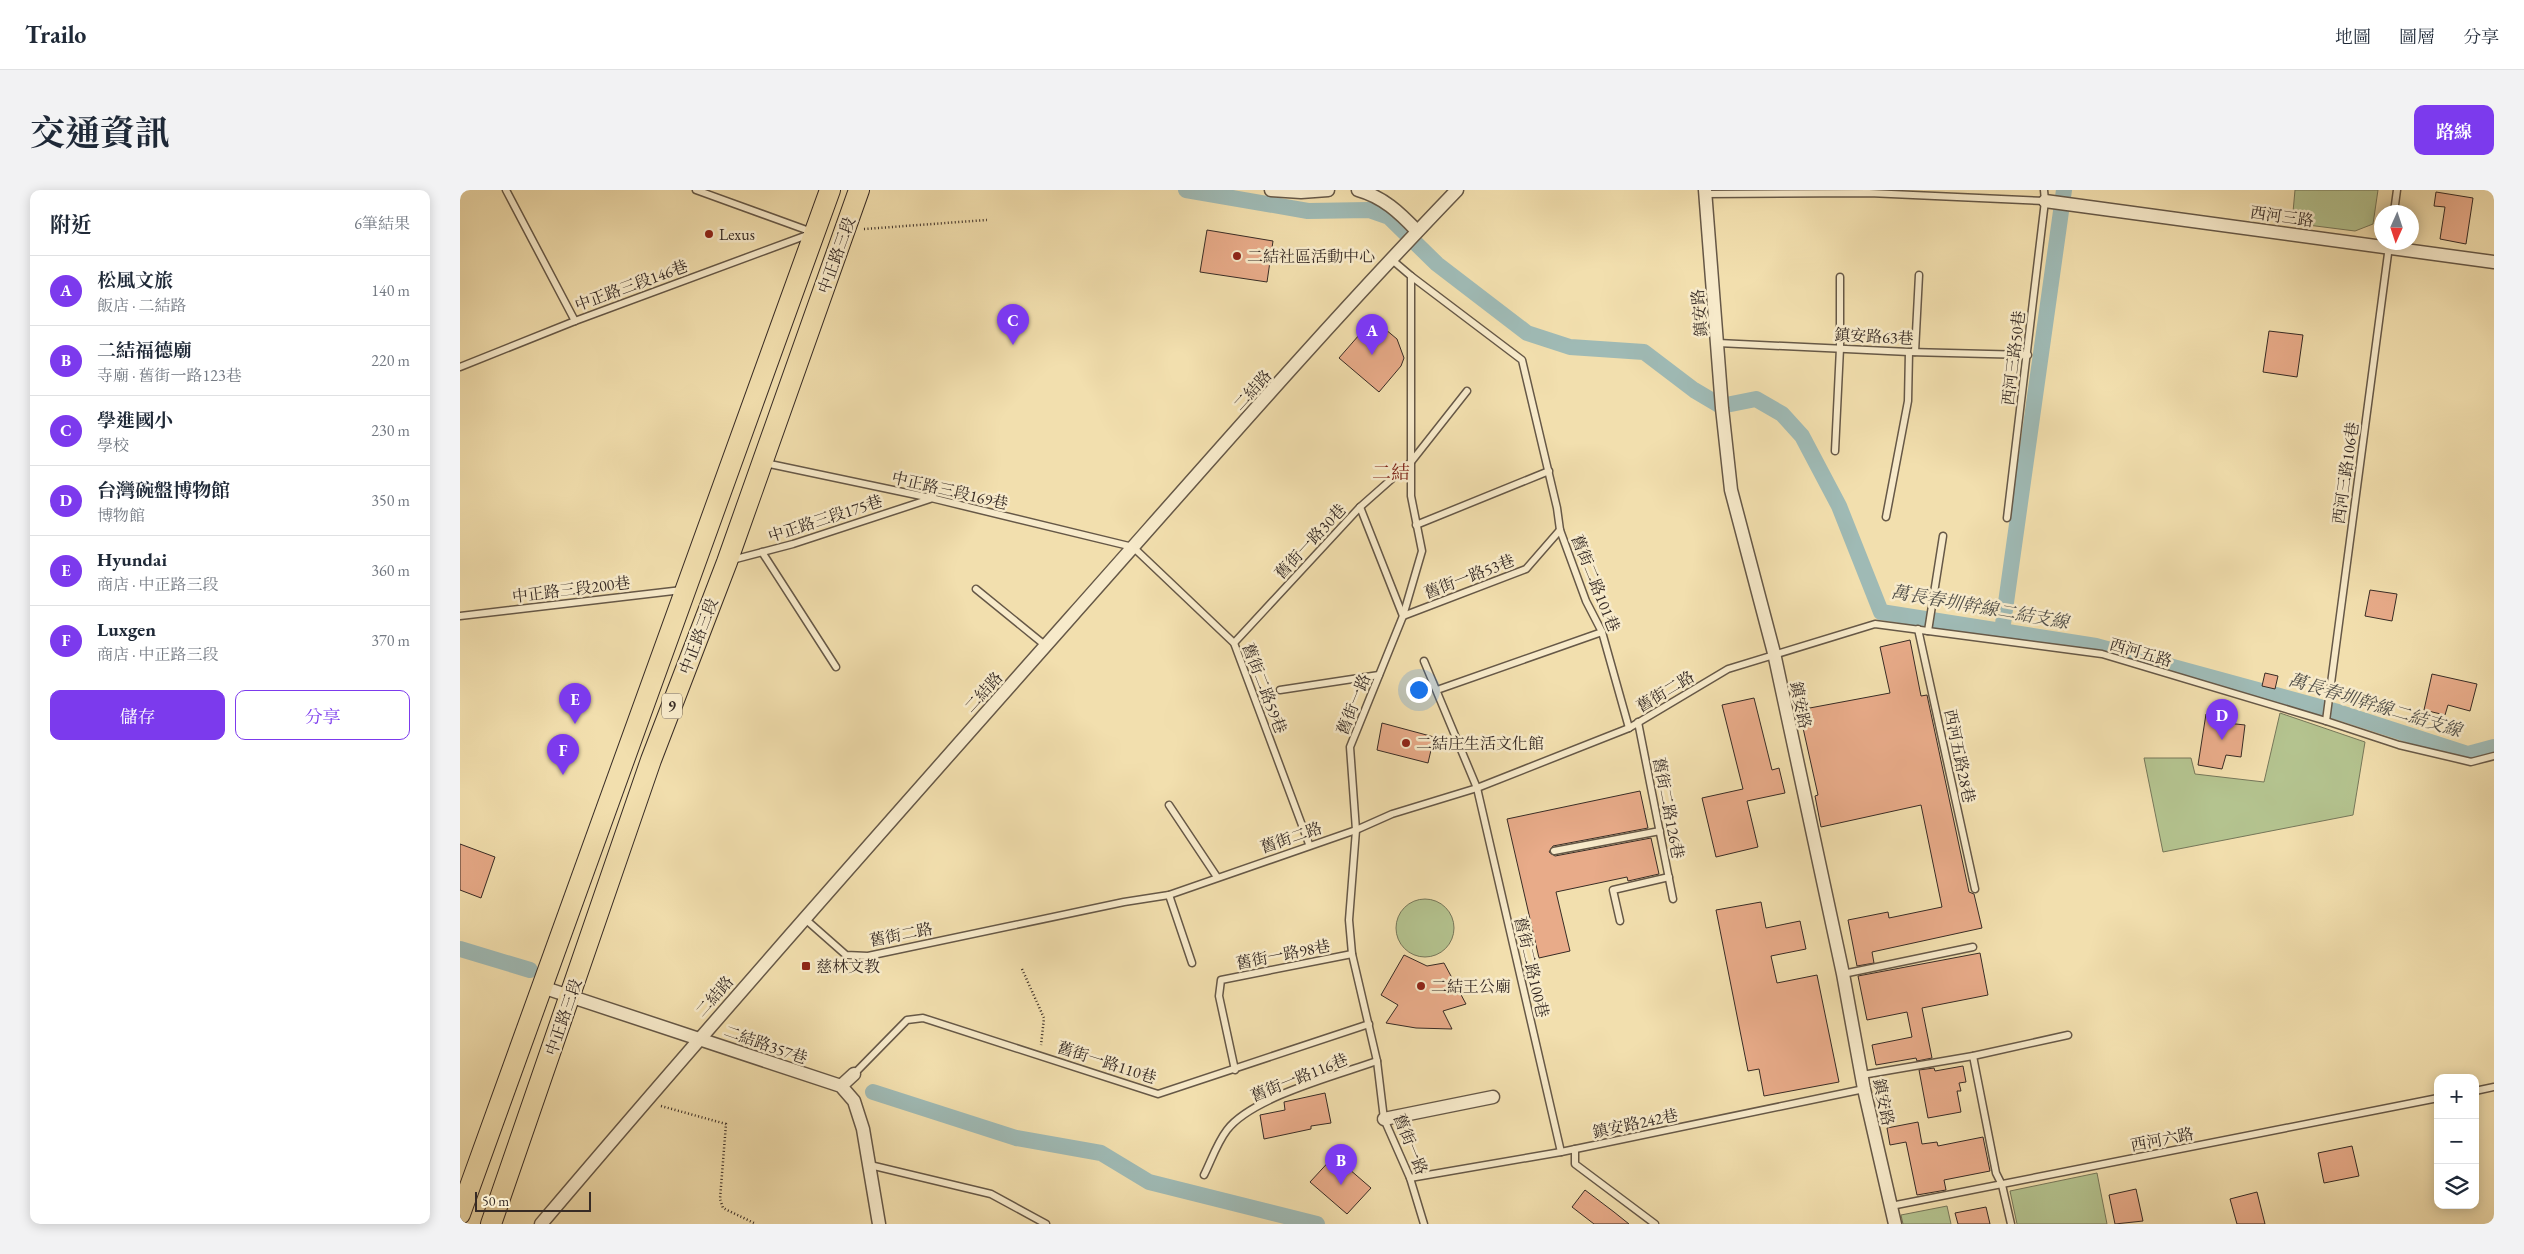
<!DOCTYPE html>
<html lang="zh-TW">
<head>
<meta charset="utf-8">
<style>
  body { margin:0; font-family:"EB Garamond","Noto Serif TC",serif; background:#f2f2f3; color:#1f2937 }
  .controls { position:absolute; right:15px; bottom:15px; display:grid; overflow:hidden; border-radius:10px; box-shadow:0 2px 12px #0003 }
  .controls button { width:45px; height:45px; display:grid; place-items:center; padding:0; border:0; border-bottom:1px solid #e0e1e3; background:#fff; color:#1f2937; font:25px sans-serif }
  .compass { position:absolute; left:1914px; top:15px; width:45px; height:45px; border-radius:50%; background:#fff; box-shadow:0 2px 12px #0003; rotate:183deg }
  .scale { position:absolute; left:15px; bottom:12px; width:116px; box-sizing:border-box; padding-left:5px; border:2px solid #372b25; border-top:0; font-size:14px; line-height:18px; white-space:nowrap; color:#372b25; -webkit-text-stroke:4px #f7eaca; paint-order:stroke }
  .you { position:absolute; left:958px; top:499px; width:18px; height:18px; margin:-12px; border:4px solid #fff; border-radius:50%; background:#1a73e8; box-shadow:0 0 0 8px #1a73e833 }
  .badge { display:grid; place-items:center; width:32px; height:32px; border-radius:50%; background:#7c3aed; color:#fff; font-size:16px; font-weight:700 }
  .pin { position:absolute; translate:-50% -41px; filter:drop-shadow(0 1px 2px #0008) }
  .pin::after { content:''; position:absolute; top:26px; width:18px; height:15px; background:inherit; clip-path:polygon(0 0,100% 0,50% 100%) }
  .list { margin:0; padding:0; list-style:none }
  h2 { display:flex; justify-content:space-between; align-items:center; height:65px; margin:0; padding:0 20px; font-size:21px }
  h2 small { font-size:16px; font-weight:400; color:#747a83 }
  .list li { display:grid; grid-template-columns:32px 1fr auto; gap:15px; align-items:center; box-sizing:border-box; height:70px; padding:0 20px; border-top:1px solid #e0e1e3 }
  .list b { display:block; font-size:19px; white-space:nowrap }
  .list p { margin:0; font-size:16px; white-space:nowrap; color:#747a83 }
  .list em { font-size:16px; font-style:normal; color:#747a83 }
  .actions { display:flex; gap:10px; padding:15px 20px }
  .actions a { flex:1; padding:11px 0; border:1px solid #7c3aed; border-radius:10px; text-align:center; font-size:18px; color:#7c3aed }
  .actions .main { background:#7c3aed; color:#fff }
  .icon { flex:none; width:28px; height:28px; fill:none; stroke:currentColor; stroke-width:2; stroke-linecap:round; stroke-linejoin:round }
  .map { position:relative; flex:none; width:2034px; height:1034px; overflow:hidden; border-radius:10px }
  header { display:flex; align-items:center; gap:30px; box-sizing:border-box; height:70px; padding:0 25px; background:#fff; border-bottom:1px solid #e0e1e3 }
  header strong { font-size:24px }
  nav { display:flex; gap:28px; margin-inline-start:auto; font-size:18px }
  .intro { display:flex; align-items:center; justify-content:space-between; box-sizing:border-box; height:120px; padding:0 30px }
  h1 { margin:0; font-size:35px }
  .button { padding:12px 22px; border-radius:10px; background:#7c3aed; color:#fff; font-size:18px; font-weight:700 }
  main { display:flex; gap:30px; padding:0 30px }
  aside { flex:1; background:#fff; border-radius:10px; box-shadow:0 2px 12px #0003 }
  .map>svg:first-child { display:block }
  .green { fill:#b4c38f; stroke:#76775a }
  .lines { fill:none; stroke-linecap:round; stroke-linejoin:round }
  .canal { stroke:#9fbab5; stroke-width:16 }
  .building { fill:#e8ab89; stroke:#372b25 }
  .service-casing { stroke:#665847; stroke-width:9 }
  .minor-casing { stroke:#665847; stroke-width:15 }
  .primary-casing { stroke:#372b25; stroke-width:22 }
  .path { stroke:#372b25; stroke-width:2.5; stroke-dasharray:1 2.5; stroke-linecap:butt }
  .service { stroke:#f7eaca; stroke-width:6 }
  .minor { stroke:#f7eaca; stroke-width:12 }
  .primary { stroke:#f2dfae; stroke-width:20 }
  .poi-dot { fill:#8f2418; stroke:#f7eaca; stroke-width:2 }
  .labels { text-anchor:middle; stroke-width:5; stroke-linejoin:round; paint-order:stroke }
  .shield { fill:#f7eaca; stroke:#716456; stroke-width:1 }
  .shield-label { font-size:15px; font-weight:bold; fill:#372b25 }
  .street-label { font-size:16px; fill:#372b25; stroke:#f7eaca }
  .poi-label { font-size:16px; fill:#372b25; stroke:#f7eaca; text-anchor:start }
  .water-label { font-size:18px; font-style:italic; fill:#514f49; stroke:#f7eaca }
  .quarter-label { font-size:19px; fill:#7a1f14; stroke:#f7eaca }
</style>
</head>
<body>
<header>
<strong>Trailo</strong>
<nav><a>地圖</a><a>圖層</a><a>分享</a></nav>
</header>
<div class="intro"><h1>交通資訊</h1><a class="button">路線</a></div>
<main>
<aside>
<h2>附近<small>6筆結果</small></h2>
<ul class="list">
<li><span class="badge">A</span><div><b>松風文旅</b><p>飯店 · 二結路</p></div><em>140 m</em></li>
<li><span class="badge">B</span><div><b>二結福德廟</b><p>寺廟 · 舊街一路123巷</p></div><em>220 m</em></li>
<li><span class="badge">C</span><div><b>學進國小</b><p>學校</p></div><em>230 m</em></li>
<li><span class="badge">D</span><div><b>台灣碗盤博物館</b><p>博物館</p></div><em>350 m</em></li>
<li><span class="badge">E</span><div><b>Hyundai</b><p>商店 · 中正路三段</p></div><em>360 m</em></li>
<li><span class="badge">F</span><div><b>Luxgen</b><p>商店 · 中正路三段</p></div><em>370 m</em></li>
</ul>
<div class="actions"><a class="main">儲存</a><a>分享</a></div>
</aside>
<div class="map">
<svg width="2034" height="1034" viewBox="0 0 2034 1034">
  <rect width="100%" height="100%" fill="#f2dfae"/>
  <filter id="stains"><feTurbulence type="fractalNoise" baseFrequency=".004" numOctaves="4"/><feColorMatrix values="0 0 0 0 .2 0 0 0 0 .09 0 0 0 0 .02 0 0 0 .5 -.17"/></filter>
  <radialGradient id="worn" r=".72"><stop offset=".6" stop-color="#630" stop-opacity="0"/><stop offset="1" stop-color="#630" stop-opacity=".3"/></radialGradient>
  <!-- green -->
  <g class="green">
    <path d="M1835 0H1918L1913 34 1895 41 1832 33Z"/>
    <path d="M1820 523 1905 552 1893 625 1703 662 1684 568H1731L1735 584 1804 592Z"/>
    <circle cx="965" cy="738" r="29"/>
    <path d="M1637 983 1647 1034H1557L1550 1001Z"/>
    <path d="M1487 1016 1491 1034H1443L1441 1025Z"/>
  </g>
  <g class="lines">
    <!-- canal -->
    <g class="canal">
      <path d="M726 0 848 21 909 20 929 27 977 74 1067 143 1110 157 1184 162 1234 200 1261 216 1296 209 1322 224 1342 246 1379 316 1421 422 1636 456 1878 522 2008 564 2034 557"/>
      <path d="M1542 441 1604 0"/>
      <path d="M0 759 70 780"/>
      <path d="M413 902 556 948 641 963 689 992 857 1034"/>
    </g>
  </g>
  <!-- building -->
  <g class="building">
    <path d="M1976 2 2013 8 2006 54 1980 49 1985 17 1974 16Z"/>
    <path d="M747 40 813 51 807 92 740 82Z"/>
    <path d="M913 129 937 149 944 168 941 176 919 202 879 168Z"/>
    <path d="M1809 141 1843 145 1837 187 1803 182Z"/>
    <path d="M1910 400 1937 404 1932 431 1905 426Z"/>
    <path d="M1450 450 1461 506 1467 505 1509 702 1514 704 1522 738 1412 762 1414 773 1397 776 1388 730 1428 722 1429 728 1482 717 1461 615 1361 637 1355 606 1358 605 1339 520 1430 503 1420 457Z"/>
    <path d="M1805 483 1818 486 1815 499 1802 496Z"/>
    <path d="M1972 484 2017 494 2010 521 1988 515 1985 525 1964 520Z"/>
    <path d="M1294 508 1312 580 1319 578 1325 603 1287 611 1298 657 1256 667 1242 608 1283 599 1262 515Z"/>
    <path d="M1746 524 1768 526 1767 533 1785 535 1781 567 1766 565 1762 579 1738 575Z"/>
    <path d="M922 533 974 547 968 573 917 560Z"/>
    <path d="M1180 601 1188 638 1093 656 1089 662 1095 666 1191 648 1199 684 1168 691 1167 687 1096 702 1110 761 1079 768 1047 629Z"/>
    <path d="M0 654 35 667 21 708 0 700Z"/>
    <path d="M1301 712 1306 738 1340 731 1346 759 1311 766 1317 793 1357 785 1379 892 1304 906 1299 879 1288 881 1256 720Z"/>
    <path d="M1520 763 1528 805 1462 818 1472 868 1457 871 1456 868 1416 875 1412 855 1452 847 1447 822 1407 830 1398 786Z"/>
    <path d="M944 765 967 776 984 773 1006 814 983 821 992 839 956 838 926 833 938 815 921 805Z"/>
    <path d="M1503 876 1506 892 1499 893 1501 901H1497L1501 922 1468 928 1459 880 1474 878 1475 881Z"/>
    <path d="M865 903 871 933 851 936V939L804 949 800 925 825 920 824 912Z"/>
    <path d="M1458 932 1462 954 1477 952 1478 956 1523 947 1530 981 1484 990 1486 1000 1457 1005 1446 952 1430 955 1427 938Z"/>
    <path d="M1892 956 1899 986 1864 993 1858 963Z"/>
    <path d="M874 966 911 998 887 1024 850 992Z"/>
    <path d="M1676 999 1683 1031 1655 1034 1649 1005Z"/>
    <path d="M1125 1000 1154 1022 1169 1034H1134L1112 1017Z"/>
    <path d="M1797 1002 1805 1034H1777L1770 1009Z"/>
    <path d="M1526 1017 1530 1034H1498L1495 1023Z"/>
  </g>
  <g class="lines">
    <!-- service casing -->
    <g class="service-casing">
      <g id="service">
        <path d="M46 0 115 131"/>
        <path d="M236 0 352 42"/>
        <path d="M1246 4 1409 3 1585 11"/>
        <path d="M1934 22 1937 0"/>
        <path d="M931 69 951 86V306L962 361 943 426 890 557 896 640 889 730 892 764 917 871 924 929 950 988 964 1034"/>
        <path d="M951 86 1062 170 1097 318 1100 340 1126 411 1142 442 1169 538"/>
        <path d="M1258 153 1449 162 1568 165"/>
        <path d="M1455 162 1459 85"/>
        <path d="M0 177 115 131 350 44"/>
        <path d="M1375 261 1380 158V87"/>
        <path d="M305 273 471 308 673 357 774 453 849 654"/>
        <path d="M900 317 943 426 1066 379 1100 340"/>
        <path d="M1426 327 1448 211 1449 162"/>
        <path d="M1547 328 1585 11 1584 0"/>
        <path d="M956 335 1089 281"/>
        <path d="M302 362 376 477"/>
        <path d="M272 370 333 354 470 309"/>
        <path d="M516 399 586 456"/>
        <path d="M0 426 222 400"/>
        <path d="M1458 439 1515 699"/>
        <path d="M1468 441 1483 346"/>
        <path d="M774 453 900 317 951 272 1007 201"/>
        <path d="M964 471 1017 598 1101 962"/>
        <path d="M820 500 919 485"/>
        <path d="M977 500 1142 442"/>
        <path d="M1866 531 1929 56"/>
        <path d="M1178 532 1213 709"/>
        <path d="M709 615 757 687"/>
        <path d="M1094 661 1200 641"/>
        <path d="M709 705 732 773"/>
        <path d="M344 728 386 765 408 766 664 712 709 705 896 640 932 624 1017 598 1169 538 1268 479 1415 434 1642 464 1866 531 1939 555 2011 572 2034 566"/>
        <path d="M1160 731 1153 700 1209 687"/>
        <path d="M1383 784 1513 757"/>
        <path d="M1513 866 1536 983 1542 995 1551 1034"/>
        <path d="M775 880 759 806 761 790 892 764"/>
        <path d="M394 884 447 830 463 828 698 904 909 834"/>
        <path d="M1402 885 1513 866 1608 845"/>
        <path d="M2015 901 2034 897"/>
        <path d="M1115 959V974L1195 1034"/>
        <path d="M410 975 531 1004 586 1034"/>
        <path d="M744 985C751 971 757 953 767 940 792 907 878 885 917 871"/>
        <path d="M950 988 1101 962 1404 899"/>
        <path d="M1431 1016 1978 908"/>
      </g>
    </g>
    <!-- minor casing -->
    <g class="minor-casing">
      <g id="minor">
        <path d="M811 0 841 2 868 0"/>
        <path d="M898 0C923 7 939 22 957 41"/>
        <path d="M1245 0 1262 218 1271 300 1314 463 1383 784 1404 899 1435 1034"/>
        <path d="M1585 11 2034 72"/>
        <path d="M82 797 381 896 394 911 403 939 419 1034"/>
        <path d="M381 896 394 884"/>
        <path d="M924 929 1033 907"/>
        <path d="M81 1034C255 829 433 628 611 427 738 284 864 138 997 0"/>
      </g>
    </g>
    <!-- primary casing -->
    <g class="primary-casing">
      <g id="primary">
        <path d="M0 1024 370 0"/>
        <path d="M31 1034 191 570 267 372 399 0"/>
      </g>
    </g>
    <!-- path -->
    <g class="path">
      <path d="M404 39 527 30"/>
      <path d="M562 779 584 828 581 855"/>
      <path d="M201 916 266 934 260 1009 263 1018 296 1034"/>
    </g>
    <!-- service -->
    <use href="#service" class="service"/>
    <!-- minor -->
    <use href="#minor" class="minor"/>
    <!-- primary -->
    <use href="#primary" class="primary"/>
  </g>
  <!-- markers -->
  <g class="poi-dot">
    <circle cx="249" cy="44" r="5"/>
    <circle cx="777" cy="66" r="5"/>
    <circle cx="946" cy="553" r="5"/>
    <rect x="341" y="771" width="10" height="10" rx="2.5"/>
    <circle cx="961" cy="796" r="5"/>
  </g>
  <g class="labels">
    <!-- shield labels -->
    <rect class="shield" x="202" y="503.5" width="20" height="25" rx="4"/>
    <g class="shield-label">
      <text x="212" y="521">9</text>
    </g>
    <!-- street labels -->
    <g class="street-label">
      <text transform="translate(1822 26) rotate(8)" y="6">西河三路</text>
      <text transform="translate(376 65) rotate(-70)" y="6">中正路三段</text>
      <text transform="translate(171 95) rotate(-20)" y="6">中正路三段146巷</text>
      <text transform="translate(1239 123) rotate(-95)" y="6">鎮安路</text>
      <text transform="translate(1414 146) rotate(3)" y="6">鎮安路63巷</text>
      <text transform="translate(1553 168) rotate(-83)" y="6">西河三路50巷</text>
      <text transform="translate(792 200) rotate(-48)" y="6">二結路</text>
      <text transform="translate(1885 283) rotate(-82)" y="6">西河三路106巷</text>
      <text transform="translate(490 300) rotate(13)" y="6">中正路三段169巷</text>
      <text transform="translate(365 328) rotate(-18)" y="6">中正路三段175巷</text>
      <text transform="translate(850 351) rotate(-47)" y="6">舊街一路30巷</text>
      <text transform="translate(1009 386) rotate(-21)" y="6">舊街一路53巷</text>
      <text transform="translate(1136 393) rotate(68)" y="6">舊街二路101巷</text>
      <text transform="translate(111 399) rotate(-7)" y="6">中正路三段200巷</text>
      <text transform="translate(238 446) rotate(-69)" y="6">中正路三段</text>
      <text transform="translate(1681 462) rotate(16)" y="6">西河五路</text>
      <text transform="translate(805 498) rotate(69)" y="6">舊街二路59巷</text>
      <text transform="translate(1205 501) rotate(-31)" y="6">舊街二路</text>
      <text transform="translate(523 502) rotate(-48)" y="6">二結路</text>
      <text transform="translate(893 514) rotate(-68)" y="6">舊街一路</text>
      <text transform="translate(1341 515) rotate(78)" y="6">鎮安路</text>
      <text transform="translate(1500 566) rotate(78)" y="6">西河五路28巷</text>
      <text transform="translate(1209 618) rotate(79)" y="6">舊街二路126巷</text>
      <text transform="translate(831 647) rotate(-19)" y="6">舊街二路</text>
      <text transform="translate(441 744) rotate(-11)" y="6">舊街二路</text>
      <text transform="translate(823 764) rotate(-11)" y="6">舊街一路98巷</text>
      <text transform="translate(1072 777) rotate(77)" y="6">舊街二路100巷</text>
      <text transform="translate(254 806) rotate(-49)" y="6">二結路</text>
      <text transform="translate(103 827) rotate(-71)" y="6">中正路三段</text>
      <text transform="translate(306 854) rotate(19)" y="6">二結路357巷</text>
      <text transform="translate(647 872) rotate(18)" y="6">舊街一路110巷</text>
      <text transform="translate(839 887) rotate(-22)" y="6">舊街一路116巷</text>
      <text transform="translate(1424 912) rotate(78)" y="6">鎮安路</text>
      <text transform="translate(1175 933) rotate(-12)" y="6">鎮安路242巷</text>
      <text transform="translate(1702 949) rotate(-11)" y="6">西河六路</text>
      <text transform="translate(951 954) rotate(68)" y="6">舊街一路</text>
    </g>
    <!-- poi labels -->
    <g class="poi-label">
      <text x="259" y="50">Lexus</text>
      <text x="787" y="72">二結社區活動中心</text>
      <text x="956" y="559">二結庄生活文化館</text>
      <text x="356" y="782">慈林文教</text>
      <text x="971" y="802">二結王公廟</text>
    </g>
    <!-- water labels -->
    <g class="water-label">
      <text transform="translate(1520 417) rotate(10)" y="6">萬長春圳幹線二結支線</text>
      <text transform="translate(1915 515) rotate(17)" y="6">萬長春圳幹線二結支線</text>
    </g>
    <!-- quarter labels -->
    <g class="quarter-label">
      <text x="931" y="289">二結</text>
    </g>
  </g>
  <rect width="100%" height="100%" filter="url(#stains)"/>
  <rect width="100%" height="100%" fill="url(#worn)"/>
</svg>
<div class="controls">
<button>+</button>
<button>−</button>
<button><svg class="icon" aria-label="layers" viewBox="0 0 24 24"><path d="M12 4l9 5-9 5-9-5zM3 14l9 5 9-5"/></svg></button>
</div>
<svg class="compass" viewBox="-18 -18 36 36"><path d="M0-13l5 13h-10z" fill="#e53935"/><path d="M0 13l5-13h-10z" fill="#747a83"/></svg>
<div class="scale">50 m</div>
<div class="you"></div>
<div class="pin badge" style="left:912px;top:165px">A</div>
<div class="pin badge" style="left:881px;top:995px">B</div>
<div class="pin badge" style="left:553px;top:155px">C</div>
<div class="pin badge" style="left:1762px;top:550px">D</div>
<div class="pin badge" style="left:115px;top:534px">E</div>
<div class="pin badge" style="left:103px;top:585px">F</div>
</div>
</main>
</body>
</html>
